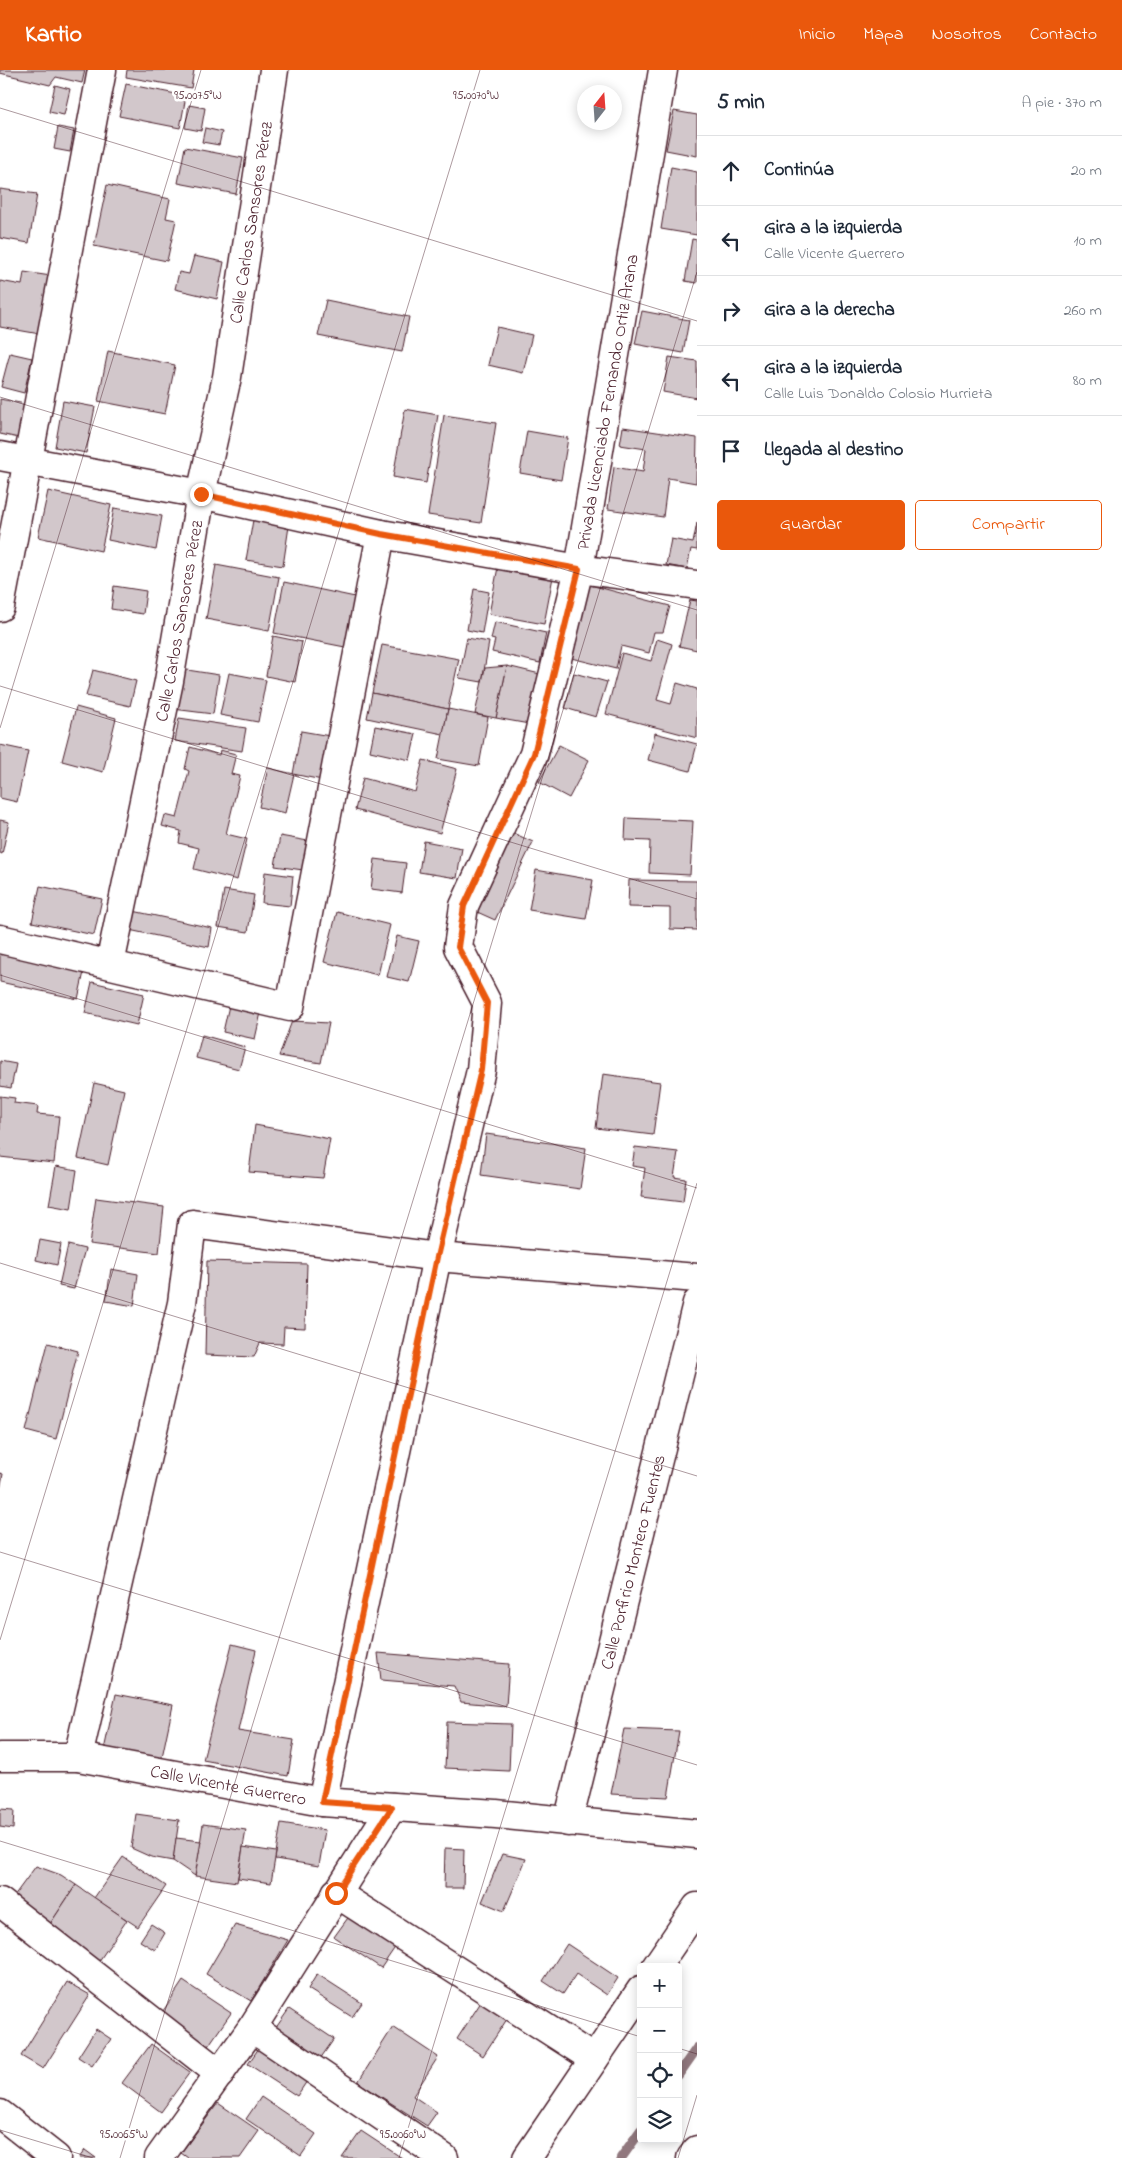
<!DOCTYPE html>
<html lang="es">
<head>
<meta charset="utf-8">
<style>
  body { margin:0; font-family:"Indie Flower",sans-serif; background:#f2f2f3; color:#1f2937 }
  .controls { position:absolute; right:15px; bottom:15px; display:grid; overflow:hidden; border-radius:5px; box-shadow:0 2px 12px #0003 }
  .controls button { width:45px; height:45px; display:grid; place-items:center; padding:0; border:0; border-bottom:1px solid #e0e1e3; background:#fff; color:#1f2937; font:25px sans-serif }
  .compass { position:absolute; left:577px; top:15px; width:45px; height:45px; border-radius:50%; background:#fff; box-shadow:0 2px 12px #0003; rotate:17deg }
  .stop { position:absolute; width:15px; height:15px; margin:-11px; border:4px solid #ea580c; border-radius:50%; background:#fff }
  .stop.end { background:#ea580c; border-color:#fff; box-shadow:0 1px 5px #0008 }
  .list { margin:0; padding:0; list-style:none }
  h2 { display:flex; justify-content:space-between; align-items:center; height:65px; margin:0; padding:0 20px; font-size:21px }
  h2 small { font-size:16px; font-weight:400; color:#747a83 }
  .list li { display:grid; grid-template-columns:32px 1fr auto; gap:15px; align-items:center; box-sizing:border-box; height:70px; padding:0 20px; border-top:1px solid #e0e1e3 }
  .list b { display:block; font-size:19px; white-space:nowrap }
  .list p { margin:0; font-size:16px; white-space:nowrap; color:#747a83 }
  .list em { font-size:16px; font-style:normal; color:#747a83 }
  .actions { display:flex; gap:10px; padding:15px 20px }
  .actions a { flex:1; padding:11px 0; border:1px solid #ea580c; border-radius:5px; text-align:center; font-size:18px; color:#ea580c }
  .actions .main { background:#ea580c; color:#fff }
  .icon { flex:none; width:28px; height:28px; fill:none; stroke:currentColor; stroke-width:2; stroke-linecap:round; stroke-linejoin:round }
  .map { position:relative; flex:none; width:697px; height:2088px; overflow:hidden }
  header { display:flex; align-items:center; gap:30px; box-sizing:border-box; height:70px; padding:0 25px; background:#ea580c; color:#fff }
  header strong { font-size:24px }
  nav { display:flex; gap:28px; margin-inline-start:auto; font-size:18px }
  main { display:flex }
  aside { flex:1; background:#fff }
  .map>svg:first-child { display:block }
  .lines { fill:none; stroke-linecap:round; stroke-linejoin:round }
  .stream { stroke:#91787e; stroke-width:10 }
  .building { fill:#d2c7cb; stroke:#4a1f2b }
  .minor-casing { stroke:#4a1f2b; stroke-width:31 }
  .major-casing { stroke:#4a1f2b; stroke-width:31 }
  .minor { stroke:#fff; stroke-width:28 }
  .major { stroke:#fff; stroke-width:28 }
  .route { stroke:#ea580c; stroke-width:6 }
  .ticks { fill:none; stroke:#4a1f2b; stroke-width:1; stroke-opacity:0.45 }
  .labels { text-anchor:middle; stroke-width:5; stroke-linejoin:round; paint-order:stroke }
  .street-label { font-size:18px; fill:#4a1f2b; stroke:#fff }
  .ticks-label { font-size:12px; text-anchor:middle; fill:#4a1f2b; stroke:#fff; stroke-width:5; stroke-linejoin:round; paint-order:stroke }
</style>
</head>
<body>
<header>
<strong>Kartio</strong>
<nav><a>Inicio</a><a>Mapa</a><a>Nosotros</a><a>Contacto</a></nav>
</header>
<main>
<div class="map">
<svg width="697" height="2088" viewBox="0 0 697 2088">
  <rect width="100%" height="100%" fill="#fff"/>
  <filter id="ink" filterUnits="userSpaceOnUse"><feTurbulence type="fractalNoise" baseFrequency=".02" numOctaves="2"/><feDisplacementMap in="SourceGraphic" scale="10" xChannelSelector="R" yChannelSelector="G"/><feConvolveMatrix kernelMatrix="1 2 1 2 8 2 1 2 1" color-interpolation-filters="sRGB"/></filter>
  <g filter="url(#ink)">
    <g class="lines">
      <!-- stream -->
      <g class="stream">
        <path d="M678 2005 697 1978"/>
        <path d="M621 2088 641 2060"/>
      </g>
    </g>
    <!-- building -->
    <g class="building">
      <path d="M0 0H85L82 13 56 7 50 15 0 3Z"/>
      <path d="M127 0H194L191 18 126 7Z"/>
      <path d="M126 14 186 26 180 58 119 46Z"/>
      <path d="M55 15 70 19 64 45 49 42Z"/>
      <path d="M189 35 205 38 201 61 185 58Z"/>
      <path d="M674 41 697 45V86L666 80Z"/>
      <path d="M58 57 74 60 70 82 54 79Z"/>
      <path d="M205 58 222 62 219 75 202 72Z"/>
      <path d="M185 77 243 88 236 124 178 113Z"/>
      <path d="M671 97 697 102V165L661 159Z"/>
      <path d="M107 115 170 129 166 148 176 150 167 191 94 176Z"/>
      <path d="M0 119 37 124 29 173 0 168Z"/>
      <path d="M692 169 697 170V213L685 211Z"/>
      <path d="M194 186 224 192 217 229 175 219 179 202 189 204Z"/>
      <path d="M24 202 51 206 40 264 0 257V211L22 215Z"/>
      <path d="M326 230 409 247 402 282 318 266Z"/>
      <path d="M642 241 689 250 683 283 635 274Z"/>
      <path d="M497 257 532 265 523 303 488 295Z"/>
      <path d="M108 281 175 295 165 344 98 331Z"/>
      <path d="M10 283 32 288 24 323 1 317Z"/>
      <path d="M669 287 697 291V328L663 322Z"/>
      <path d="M0 329 25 334 19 368 0 364Z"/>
      <path d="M63 331 95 337 86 383 55 377Z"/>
      <path d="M405 339 438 345 426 413 393 407Z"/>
      <path d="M444 345 496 353 481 453 428 445Z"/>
      <path d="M623 357 697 368 696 413 668 408 663 447 608 439 614 397 643 402 646 379 620 375Z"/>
      <path d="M527 361 568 368 561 410 520 403Z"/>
      <path d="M48 421 111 435 101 481 38 467Z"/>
      <path d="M114 438 162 446 156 480 108 470Z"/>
      <path d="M253 450 289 456 283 496 246 490Z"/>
      <path d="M697 453V480L691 479 687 499 666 495 671 469 693 473Z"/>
      <path d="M216 495 279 507 269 561 206 549Z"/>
      <path d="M498 497 553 507 544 554 489 544Z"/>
      <path d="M284 512 355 527 345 577 274 563Z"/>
      <path d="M590 515 670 536 663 562H654L649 583 621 576 616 599 571 588Z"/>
      <path d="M114 516 146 521 143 544 111 539Z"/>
      <path d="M474 519 489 522 482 563 467 560Z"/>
      <path d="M690 530 697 531V580L679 576Z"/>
      <path d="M495 552 546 563 540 593 492 582 495 570 491 569Z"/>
      <path d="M273 566 302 572 295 612 266 606Z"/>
      <path d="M467 568 489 572 482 612 459 608Z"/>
      <path d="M657 569 672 574 657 630 671 634 677 613 697 619V668L606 644 622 583 651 591Z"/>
      <path d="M382 575 459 589 448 639 372 623Z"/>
      <path d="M507 596 540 604 529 654 496 648Z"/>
      <path d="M507 596 496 648 475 644 485 598Z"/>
      <path d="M181 599 219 605 213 644 173 639Z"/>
      <path d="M93 600 136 611 130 636 86 626Z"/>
      <path d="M229 603 266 610 258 652 220 645Z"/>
      <path d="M574 603 607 612 596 647 565 638Z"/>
      <path d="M372 623 448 639 443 664 367 648Z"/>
      <path d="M76 637 116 648 103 702 62 691Z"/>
      <path d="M448 639 488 647 479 696 438 689Z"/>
      <path d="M179 648 246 658 242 681 175 671Z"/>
      <path d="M375 656 416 664 410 690 370 681Z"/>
      <path d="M301 661 330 666 322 710 293 704Z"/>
      <path d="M655 663 697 674 690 701 648 690Z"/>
      <path d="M0 675 28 681 17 732 0 728Z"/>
      <path d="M559 675 589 690 569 728 539 712Z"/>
      <path d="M190 677 219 685 220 680 236 684 231 704 240 706 226 764 247 769 237 810 194 799 199 778 179 773 181 761 162 756 165 745 177 748 189 701 185 699Z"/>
      <path d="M423 690 457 699 440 763 355 740 363 708 415 722Z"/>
      <path d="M268 698 294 704 285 743 259 737Z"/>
      <path d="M626 748 693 751 690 805 649 803 650 771 625 770Z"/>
      <path d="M0 750 9 752 2 784 0 783Z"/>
      <path d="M513 763 533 772 495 850 475 841Z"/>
      <path d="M280 766 308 771 303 800 275 796Z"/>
      <path d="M424 771 462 778 457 808 419 802Z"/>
      <path d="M375 789 406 793 402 823 371 819Z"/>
      <path d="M536 800 593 810 586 849 529 840Z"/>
      <path d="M265 802 293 806 290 836 262 833Z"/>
      <path d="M629 810 697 811V860L670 859V838L628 837Z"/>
      <path d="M40 816 102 829 94 865 32 852Z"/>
      <path d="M224 820 254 825 248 862 218 857Z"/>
      <path d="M133 841 212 858 209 877 129 860Z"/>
      <path d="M337 842 390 855 378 905 324 892Z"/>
      <path d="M397 866 419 871 409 912 387 907Z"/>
      <path d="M0 884 84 902 78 929 0 912Z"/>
      <path d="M92 912 144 924 137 955 85 943Z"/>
      <path d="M230 931 262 938 255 969 223 962Z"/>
      <path d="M292 951 329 953 321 993 279 986Z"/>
      <path d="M202 965 245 977 239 999 196 988Z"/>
      <path d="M0 991 16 994 11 1018 0 1016Z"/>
      <path d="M603 1004 660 1012 653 1065 596 1058Z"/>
      <path d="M94 1013 124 1020 108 1095 78 1088Z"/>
      <path d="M0 1026 15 1028 14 1033 38 1036 37 1044 59 1046 54 1093 0 1087Z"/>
      <path d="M255 1055 330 1069 323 1108 249 1102Z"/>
      <path d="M486 1064 586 1078 580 1119 481 1105Z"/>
      <path d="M635 1077 678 1082 674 1107 686 1109 683 1132 641 1127 645 1098 632 1096Z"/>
      <path d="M56 1096 77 1100 71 1139 49 1135Z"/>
      <path d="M96 1128 164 1137 159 1183 89 1174Z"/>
      <path d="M40 1170 61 1174 57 1195 36 1190Z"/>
      <path d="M68 1175 85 1179 74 1219 59 1216Z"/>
      <path d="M207 1191 307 1194 305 1258 284 1257 283 1274 260 1273 254 1287 205 1285Z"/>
      <path d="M111 1199 138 1204 134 1236 106 1231Z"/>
      <path d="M48 1273 78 1281 56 1369 26 1361Z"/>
      <path d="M0 1403 3 1404 0 1420Z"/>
      <path d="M232 1574 256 1580 238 1661 294 1670 288 1706 203 1690Z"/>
      <path d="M378 1583 509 1594 506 1636 461 1632 454 1616 381 1610Z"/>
      <path d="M116 1624 173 1635 161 1692 104 1680Z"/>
      <path d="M447 1652 511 1654 509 1701 445 1698Z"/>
      <path d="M624 1659 679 1661 668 1727 611 1724Z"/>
      <path d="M0 1739 14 1740 13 1759 0 1757Z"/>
      <path d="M136 1744 179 1750 173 1791 151 1787 131 1778Z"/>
      <path d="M281 1753 325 1760 319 1796 275 1789Z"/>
      <path d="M203 1754 246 1760 237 1812 195 1806Z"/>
      <path d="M176 1768 201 1771 195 1806 173 1791Z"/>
      <path d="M243 1777 276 1782 271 1813 238 1808Z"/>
      <path d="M445 1778 464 1779 463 1818H444Z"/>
      <path d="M502 1784 526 1789 504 1841 482 1832Z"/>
      <path d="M123 1787 166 1816 138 1857 94 1828Z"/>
      <path d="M36 1796 61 1805 76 1815 48 1857 11 1830Z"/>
      <path d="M76 1815 127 1850 99 1891 48 1857Z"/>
      <path d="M350 1845 396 1876 381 1898 334 1867Z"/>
      <path d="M151 1854 165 1863 155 1880 140 1871Z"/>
      <path d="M235 1855 288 1870 251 1931 206 1904Z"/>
      <path d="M567 1874 618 1908 607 1925 576 1904 563 1924 543 1911Z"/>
      <path d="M317 1904 362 1933 352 1947 308 1919Z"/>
      <path d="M183 1911 231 1943 206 1979 159 1947Z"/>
      <path d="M67 1912 90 1925 43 1999 21 1986Z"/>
      <path d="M483 1929 509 1946 483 1986 457 1969Z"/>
      <path d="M289 1939 334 1969 320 1989 275 1959Z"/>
      <path d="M393 1957 438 1987 413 2026 437 2042 427 2056 358 2012Z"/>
      <path d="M96 1959 111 1969 92 1996 78 1987Z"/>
      <path d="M151 1974 190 2002 161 2042 122 2013Z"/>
      <path d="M261 1975 309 2008 297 2026 248 1994Z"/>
      <path d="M261 2027 316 2064 301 2086 246 2049Z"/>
      <path d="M218 2033 259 2061 240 2088H188L181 2083Z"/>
      <path d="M361 2061 402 2088H342Z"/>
      <path d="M85 2080 96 2088H79Z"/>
    </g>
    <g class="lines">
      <!-- minor casing -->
      <g class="minor-casing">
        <g id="minor">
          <path d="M0 386 201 424 381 464 579 499 697 515"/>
          <path d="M0 537 102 0"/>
          <path d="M0 869 290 937 381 464"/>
          <path id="s1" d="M110 894 169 611 201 424 227 307 274 0"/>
          <path id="s2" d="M0 1687H78L322 1732 496 1744 697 1764"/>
          <path d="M78 1687 182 1233 192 1154 437 1187 697 1208"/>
          <path id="s3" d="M322 1732 437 1187 481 1000 487 933 458 877 464 836 534 684 579 499 663 0"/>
          <path id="s4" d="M568 1752 697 1233"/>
          <path d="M336 1823 594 1989"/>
          <path d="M0 1832 220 2004"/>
          <path d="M656 1897 697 1837"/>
          <path d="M252 1958 444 2088"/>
          <path d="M0 2044 56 2088"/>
          <path d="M159 2088 252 1958 392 1737"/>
          <path d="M527 2088 641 1920"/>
        </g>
      </g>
      <!-- major casing -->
      <g class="major-casing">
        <path id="major" d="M691 2088 697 2080"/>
      </g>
      <!-- minor -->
      <use href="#minor" class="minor"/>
      <!-- major -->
      <use href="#major" class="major"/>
    </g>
  </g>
  <g class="lines" filter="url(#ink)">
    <!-- route -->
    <path class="route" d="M201 424 381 464 579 499 534 684 464 836 458 877 487 933 481 1000 437 1187 322 1732 392 1737 336 1823"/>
  </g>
  <!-- ticks -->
  <path class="ticks" d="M0 38 697 251M0 327 697 540M0 616 697 829M0 658 201 0M0 905 697 1118M0 1193 697 1406M0 1482 697 1695M0 1570 480 0M0 1771 641 1967M678 1978 697 1984M0 2060 93 2088M120 2088 697 202M399 2088 697 1113M678 2088 697 2025"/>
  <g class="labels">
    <!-- street labels -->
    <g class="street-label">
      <text dy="6" stroke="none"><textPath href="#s1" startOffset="755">Calle Carlos Sansores Pérez</textPath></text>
      <text dy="6" stroke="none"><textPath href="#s3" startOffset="1448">Privada Licenciado Fernando Ortiz Arana</textPath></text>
      <text dy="6" stroke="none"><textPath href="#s1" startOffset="350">Calle Carlos Sansores Pérez</textPath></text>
      <text dy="6" stroke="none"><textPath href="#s4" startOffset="268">Calle Porfirio Montero Fuentes</textPath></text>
      <text dy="6" stroke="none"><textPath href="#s2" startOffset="231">Calle Vicente Guerrero</textPath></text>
    </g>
  </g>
  <g class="ticks-label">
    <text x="198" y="29">95.0075°W</text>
    <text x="476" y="29">95.0070°W</text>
    <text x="124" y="2068">95.0065°W</text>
    <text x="403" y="2068">95.0060°W</text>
  </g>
</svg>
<div class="controls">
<button>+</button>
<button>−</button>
<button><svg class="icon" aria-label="locate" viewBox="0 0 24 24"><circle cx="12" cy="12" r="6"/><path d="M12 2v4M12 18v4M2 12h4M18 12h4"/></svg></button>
<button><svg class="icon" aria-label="layers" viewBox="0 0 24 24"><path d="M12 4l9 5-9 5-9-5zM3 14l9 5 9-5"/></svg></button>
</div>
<svg class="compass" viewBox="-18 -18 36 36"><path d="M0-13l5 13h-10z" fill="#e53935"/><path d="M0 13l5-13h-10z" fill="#747a83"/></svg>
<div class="stop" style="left:336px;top:1823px"></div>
<div class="stop end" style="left:201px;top:424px"></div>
</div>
<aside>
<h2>5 min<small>A pie · 370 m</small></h2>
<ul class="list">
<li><svg class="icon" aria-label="ahead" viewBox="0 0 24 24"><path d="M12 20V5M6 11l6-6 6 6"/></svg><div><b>Continúa</b></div><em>20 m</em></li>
<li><svg class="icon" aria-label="left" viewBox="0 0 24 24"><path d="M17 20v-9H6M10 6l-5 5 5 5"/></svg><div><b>Gira a la izquierda</b><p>Calle Vicente Guerrero</p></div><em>10 m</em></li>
<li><svg class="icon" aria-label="right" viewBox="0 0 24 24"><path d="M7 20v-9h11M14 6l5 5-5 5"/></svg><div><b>Gira a la derecha</b></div><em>260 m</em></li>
<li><svg class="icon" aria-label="left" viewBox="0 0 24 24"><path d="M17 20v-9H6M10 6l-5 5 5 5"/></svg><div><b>Gira a la izquierda</b><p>Calle Luis Donaldo Colosio Murrieta</p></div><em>80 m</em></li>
<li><svg class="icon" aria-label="arrive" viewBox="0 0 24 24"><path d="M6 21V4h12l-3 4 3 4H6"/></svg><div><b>Llegada al destino</b></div></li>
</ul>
<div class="actions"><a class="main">Guardar</a><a>Compartir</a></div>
</aside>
</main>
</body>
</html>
